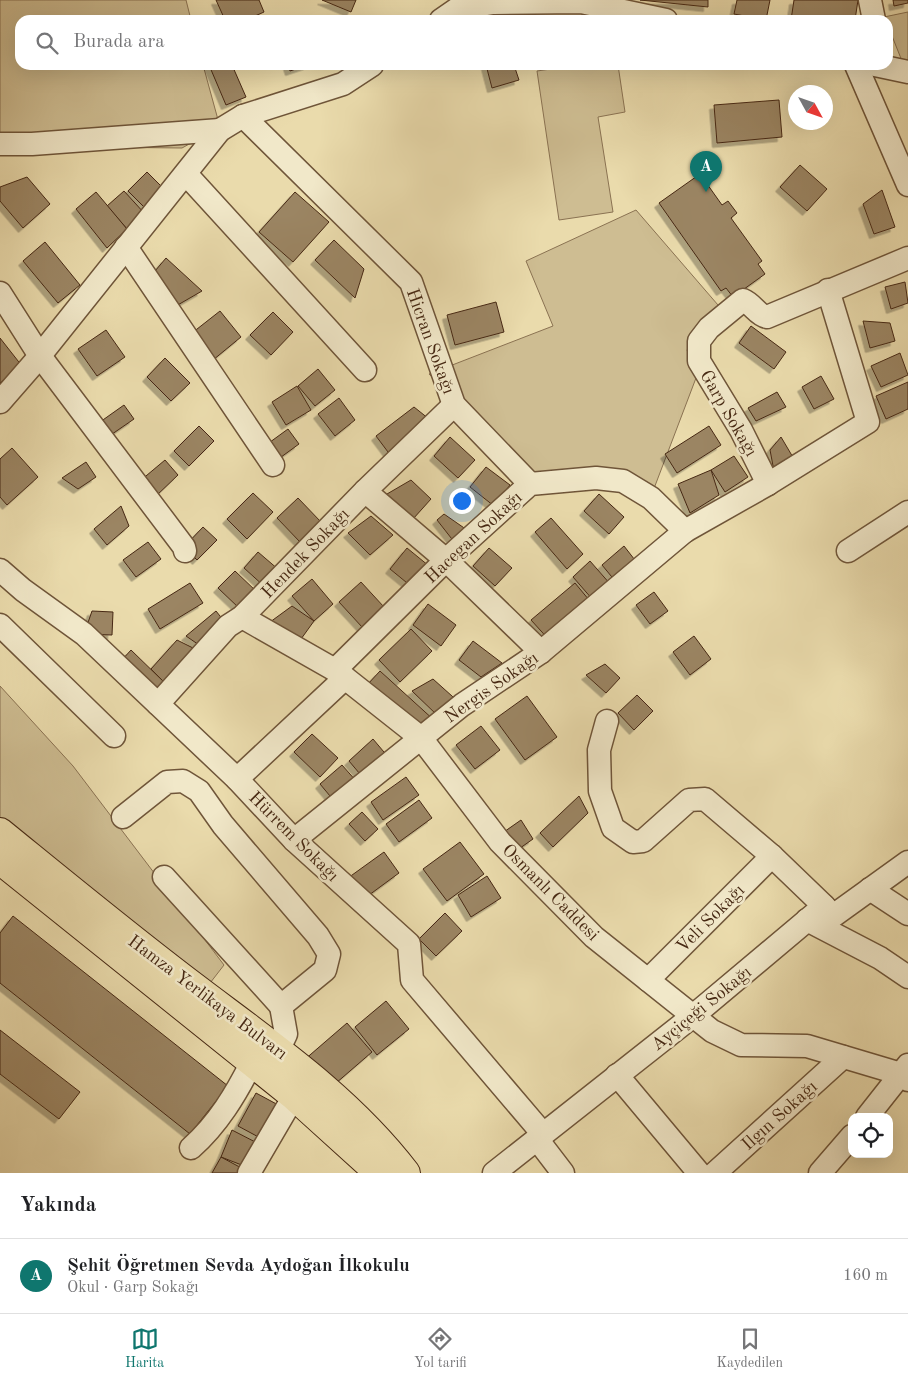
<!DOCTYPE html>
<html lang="tr">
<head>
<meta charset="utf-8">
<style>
  body { margin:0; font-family:"Old Standard TT",serif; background:#f2f2f2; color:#202124 }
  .controls { position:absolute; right:15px; bottom:15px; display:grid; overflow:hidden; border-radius:10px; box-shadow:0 5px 20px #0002 }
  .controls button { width:45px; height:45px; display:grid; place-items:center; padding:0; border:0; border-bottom:1px solid #e0e0e0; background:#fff; color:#202124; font:25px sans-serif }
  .compass { position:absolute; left:788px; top:85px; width:45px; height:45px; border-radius:50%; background:#fff; box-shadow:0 5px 20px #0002; rotate:130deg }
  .you { position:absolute; left:461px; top:500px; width:18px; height:18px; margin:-12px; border:4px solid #fff; border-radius:50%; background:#1a73e8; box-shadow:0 0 0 8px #1a73e833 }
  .badge { display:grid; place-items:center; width:32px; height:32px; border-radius:50%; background:#0f766e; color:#fff; font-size:16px; font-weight:700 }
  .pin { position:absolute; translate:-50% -41px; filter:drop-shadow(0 1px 2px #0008) }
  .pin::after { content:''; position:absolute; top:26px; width:18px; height:15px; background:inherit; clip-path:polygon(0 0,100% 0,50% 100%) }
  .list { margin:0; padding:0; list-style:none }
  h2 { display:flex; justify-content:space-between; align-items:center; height:65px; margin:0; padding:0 20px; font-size:21px }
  h2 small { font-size:16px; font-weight:400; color:#757577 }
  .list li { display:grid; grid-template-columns:32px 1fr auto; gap:15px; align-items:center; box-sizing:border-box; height:75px; padding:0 20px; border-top:1px solid #e0e0e0 }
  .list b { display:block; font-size:19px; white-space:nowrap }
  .list p { margin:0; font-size:16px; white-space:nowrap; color:#757577 }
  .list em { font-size:16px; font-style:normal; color:#757577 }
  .icon { flex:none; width:28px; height:28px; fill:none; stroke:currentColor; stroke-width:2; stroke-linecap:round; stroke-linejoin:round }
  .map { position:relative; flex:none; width:908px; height:1173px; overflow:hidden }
  .search { position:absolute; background:#fff; box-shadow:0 5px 20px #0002; left:15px; right:15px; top:15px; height:55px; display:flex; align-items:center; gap:12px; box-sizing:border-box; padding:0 18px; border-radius:15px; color:#757577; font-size:19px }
  .sheet { height:140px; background:#fff }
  nav { display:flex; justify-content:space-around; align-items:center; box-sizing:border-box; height:70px; border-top:1px solid #e0e0e0; background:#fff; font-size:14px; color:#757577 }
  nav a { display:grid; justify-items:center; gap:2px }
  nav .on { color:#0f766e }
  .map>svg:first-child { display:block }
  .green { fill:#cebd92; stroke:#8a7252 }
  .building { fill:#9b8563; stroke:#462813; filter:url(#shadow) }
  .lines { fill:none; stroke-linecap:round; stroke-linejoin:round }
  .minor-casing { stroke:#6f5539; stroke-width:25 }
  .major-casing { stroke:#462813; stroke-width:30 }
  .minor { stroke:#f1e8c9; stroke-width:22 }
  .major { stroke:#eadbac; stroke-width:28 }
  .labels { text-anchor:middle; stroke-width:5; stroke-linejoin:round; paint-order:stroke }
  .street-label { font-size:18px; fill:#462813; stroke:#f1e8c9 }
</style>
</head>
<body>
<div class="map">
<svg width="908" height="1173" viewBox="0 0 908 1173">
  <defs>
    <filter id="shadow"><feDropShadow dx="-4.5" dy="4.5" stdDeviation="0" flood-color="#0004"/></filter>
  </defs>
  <rect width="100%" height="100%" fill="#eadbac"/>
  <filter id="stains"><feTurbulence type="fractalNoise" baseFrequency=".004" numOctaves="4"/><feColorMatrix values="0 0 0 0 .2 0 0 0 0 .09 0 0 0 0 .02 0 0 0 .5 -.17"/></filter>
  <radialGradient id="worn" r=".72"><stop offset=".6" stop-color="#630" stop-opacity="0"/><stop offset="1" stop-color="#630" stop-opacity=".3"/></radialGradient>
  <!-- green -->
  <g class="green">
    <path d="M0 0H186L191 20H20V65H203L220 127 182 148 0 146Z"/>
    <path d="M908 12V62L902 61 888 26V20L884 17Z"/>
    <path d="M578 65H618L625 112 598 117 613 212 559 220 537 71Z"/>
    <path d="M636 210 718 305 687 350 696 378 650 499 618 472 539 487 429 374 553 326 526 261Z"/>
    <path d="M0 686 73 766 224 965 207 987 0 820Z"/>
  </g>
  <!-- building -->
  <g class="building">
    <path d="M216 0H259L264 12 246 20H225Z"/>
    <path d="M322 0H356L351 12Z"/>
    <path d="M640 0H708V7Z"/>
    <path d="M737 0H770L766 20 734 14Z"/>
    <path d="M794 0H858L855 20H791Z"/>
    <path d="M893 0H908V3L894 6Z"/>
    <path d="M209 65H232L246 97 226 105Z"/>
    <path d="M288 65H308L290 71Z"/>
    <path d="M486 65H514L519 80 492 88Z"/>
    <path d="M779 100 782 137 717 143 714 105Z"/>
    <path d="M800 165 827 189 807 211 780 187Z"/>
    <path d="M147 172 164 189 145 208 128 191Z"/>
    <path d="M700 174 722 205 728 201 737 213 731 218 762 261 758 264 765 274 733 297 726 288 721 291 659 203Z"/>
    <path d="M27 177 50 204 23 228 0 201V187Z"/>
    <path d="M882 190 895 227 874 234 863 204Z"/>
    <path d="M124 191 145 214 127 229 107 206Z"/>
    <path d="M96 192 127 229 107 248 76 209Z"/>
    <path d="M295 192 329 222 293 262 259 232Z"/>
    <path d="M334 240 364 269 355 298 315 260Z"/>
    <path d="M45 242 80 285 58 303 23 261Z"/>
    <path d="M166 258 202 291 176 306 155 271Z"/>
    <path d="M905 282 908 303 891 309 885 287Z"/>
    <path d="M496 302 504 332 455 345 447 315Z"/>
    <path d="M220 311 241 337 213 360 192 333Z"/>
    <path d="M273 312 293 332 271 355 250 335Z"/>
    <path d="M863 321 890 323 895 341 870 348Z"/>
    <path d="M751 326 786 352 774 369 739 343Z"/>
    <path d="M106 330 125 357 97 376 78 349Z"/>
    <path d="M0 338 22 366 0 383Z"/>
    <path d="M900 353 908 375 881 387 871 366Z"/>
    <path d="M165 358 190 383 171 401 147 377Z"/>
    <path d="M318 369 335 390 315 406 298 386Z"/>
    <path d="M821 376 834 399 814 409 802 387Z"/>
    <path d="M908 382V409L886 419 876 396Z"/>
    <path d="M297 386 311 410 286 425 272 402Z"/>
    <path d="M777 392 786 407 756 421 748 408Z"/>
    <path d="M339 398 355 420 335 436 318 414Z"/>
    <path d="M124 405 134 419 102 441 100 422Z"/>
    <path d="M414 407 434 423 391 456 376 436Z"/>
    <path d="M199 426 214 441 189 466 174 451Z"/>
    <path d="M709 426 721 445 677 473 665 454Z"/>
    <path d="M288 429 299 444 277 460 266 445Z"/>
    <path d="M450 437 475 460 458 478 434 456Z"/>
    <path d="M781 437 794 459 774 471 770 450Z"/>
    <path d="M12 448 38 477 7 505 0 497V459Z"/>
    <path d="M734 456 748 477 725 492 711 470Z"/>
    <path d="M165 460 178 475 155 497 140 481Z"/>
    <path d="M86 462 96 477 78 489 62 478Z"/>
    <path d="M486 467 510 485 494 506 470 487Z"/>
    <path d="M711 470 719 495 690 513 678 484Z"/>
    <path d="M411 480 431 499 413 519 387 494Z"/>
    <path d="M253 493 273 512 247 539 227 519Z"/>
    <path d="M599 494 624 517 609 534 584 511Z"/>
    <path d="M298 498 321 522 300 542 277 518Z"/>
    <path d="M121 506 129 526 107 545 94 529Z"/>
    <path d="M444 514 470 532 455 543 437 520Z"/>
    <path d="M371 516 393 535 370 555 348 533Z"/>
    <path d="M551 518 583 554 567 569 535 532Z"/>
    <path d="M203 527 217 540 197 560 184 547Z"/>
    <path d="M148 542 161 559 136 577 123 560Z"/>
    <path d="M624 546 638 564 616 582 602 565Z"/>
    <path d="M407 548 429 566 412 587 390 569Z"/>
    <path d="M489 548 512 568 495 586 473 566Z"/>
    <path d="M258 552 279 570 265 587 244 568Z"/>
    <path d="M590 561 611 585 593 600 573 577Z"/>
    <path d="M235 571 257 592 240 609 218 588Z"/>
    <path d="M312 579 333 604 314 621 292 596Z"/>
    <path d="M361 582 384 607 362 627 339 602Z"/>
    <path d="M190 583 203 603 160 629 148 609Z"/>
    <path d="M575 583 594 606 551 642 531 620Z"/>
    <path d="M654 592 668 611 650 624 636 605Z"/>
    <path d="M428 604 456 625 441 646 413 625Z"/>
    <path d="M292 606 314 621 296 646 266 625Z"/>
    <path d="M92 611 113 612 112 635 84 634Z"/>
    <path d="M216 611 228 626 202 647 186 636Z"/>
    <path d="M411 629 432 651 400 682 379 660Z"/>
    <path d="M694 636 711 659 690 675 673 652Z"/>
    <path d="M177 640 197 650 167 685 151 669Z"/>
    <path d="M473 641 502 663 481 677 459 660Z"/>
    <path d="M131 650 167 685 156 696 121 661Z"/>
    <path d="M605 664 620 678 606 693 586 675Z"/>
    <path d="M380 671 435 721 418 731 367 685Z"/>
    <path d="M433 679 462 705 438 716 412 691Z"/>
    <path d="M637 695 653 711 634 730 618 713Z"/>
    <path d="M527 696 557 737 525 760 495 719Z"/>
    <path d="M481 726 500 750 475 769 456 745Z"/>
    <path d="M312 734 338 758 320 777 294 752Z"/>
    <path d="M373 739 389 758 365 780 349 761Z"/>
    <path d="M342 765 357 782 335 802 320 784Z"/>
    <path d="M406 777 419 795 383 820 371 802Z"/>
    <path d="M579 796 588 813 553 847 540 833Z"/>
    <path d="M419 800 432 818 399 842 386 824Z"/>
    <path d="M362 812 378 829 365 841 349 824Z"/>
    <path d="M521 820 533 839 513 853 501 834Z"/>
    <path d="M460 842 484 874 447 901 423 869Z"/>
    <path d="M384 852 399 873 365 898 341 883Z"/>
    <path d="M487 876 501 898 471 917 458 895Z"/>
    <path d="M445 913 462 931 436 956 419 939Z"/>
    <path d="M13 916 228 1086 190 1134 0 983V933Z"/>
    <path d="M386 1001 409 1029 377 1055 355 1027Z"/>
    <path d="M347 1023 372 1052 328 1090 303 1061Z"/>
    <path d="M0 1030 80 1092 59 1119 0 1074Z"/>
    <path d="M256 1093 282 1107 264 1140 238 1126Z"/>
    <path d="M232 1130 263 1146 252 1169 221 1157Z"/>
    <path d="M221 1157 247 1171 246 1173H212Z"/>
  </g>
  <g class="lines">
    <!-- minor casing -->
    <g class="minor-casing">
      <g id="minor">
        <path d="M870 0 874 20"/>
        <path d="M441 20 457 9 493 3 581 2 666 20"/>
        <path d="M856 65 908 185"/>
        <path d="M875 65 908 72"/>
        <path d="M243 116 411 282 454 405 530 484"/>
        <path d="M0 144H32L220 130"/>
        <path d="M186 174 365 370"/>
        <path d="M126 247 273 465"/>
        <path d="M0 293 40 356 184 547 185 551"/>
        <path d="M0 402 34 363 220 130 243 116 343 84 372 65"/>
        <path d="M768 484 741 430 699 361V341L709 328 743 300C753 304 757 315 767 317L908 258"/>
        <path d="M365 491 446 560 541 652"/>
        <path d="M848 551 908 512"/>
        <path d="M0 570 23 590 84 634 237 779 294 840 409 944 412 980 543 1134"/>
        <path d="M242 617 335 670 421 738 500 842 594 937 712 1031 741 1045 807 1046 901 1074 908 1080"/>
        <path d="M0 625 114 736"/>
        <path d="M335 670 446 560 530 484 596 478 623 481 651 498 685 531"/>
        <path d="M158 704 228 626 242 617 365 491 454 405"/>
        <path d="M607 721 599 750 600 791 613 828 633 842 643 841 689 800 705 799 772 856 824 906"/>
        <path d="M237 779 345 678"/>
        <path d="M123 817 167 782 183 781 199 791 223 825 318 936 329 954 325 970 281 1006 286 1034 278 1051"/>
        <path d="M294 840 462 705 541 652 685 531 768 484 868 422 828 290"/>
        <path d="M164 877 281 1006"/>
        <path d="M870 889 908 914"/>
        <path d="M807 920 880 958 908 977"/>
        <path d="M648 980 772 856"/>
        <path d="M617 1075 699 1173"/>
        <path d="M867 1117 908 1065"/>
        <path d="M537 1139 563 1173"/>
        <path d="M191 1148C218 1124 236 1094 252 1062"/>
        <path d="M249 1173 294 1096"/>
        <path d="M494 1173 693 1016 824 906 833 916 908 862"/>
        <path d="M715 1173 843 1057"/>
        <path d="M820 1173 852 1136"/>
      </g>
    </g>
    <!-- major casing -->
    <g class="major-casing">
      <g id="major">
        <path d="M0 832C64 884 127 936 193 986 268 1043 348 1097 406 1173"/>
        <path d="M0 860 294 1096 379 1173"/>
      </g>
    </g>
    <!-- minor -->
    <use href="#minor" class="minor"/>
    <!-- major -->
    <use href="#major" class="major"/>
  </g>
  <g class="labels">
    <!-- street labels -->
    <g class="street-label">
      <text transform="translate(431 341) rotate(70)" y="6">Hicran Sokağı</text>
      <text transform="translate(729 413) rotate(60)" y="6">Garp Sokağı</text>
      <text transform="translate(473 537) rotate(-43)" y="6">Hacegan Sokağı</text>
      <text transform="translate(305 553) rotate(-46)" y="6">Hendek Sokağı</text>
      <text transform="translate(491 687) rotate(-35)" y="6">Nergis Sokağı</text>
      <text transform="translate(294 836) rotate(45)" y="6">Hürrem Sokağı</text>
      <text transform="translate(551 892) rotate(45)" y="6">Osmanlı Caddesi</text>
      <text transform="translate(710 918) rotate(-45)" y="6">Veli Sokağı</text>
      <text transform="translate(208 997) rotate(37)" y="6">Hamza Yerlikaya Bulvarı</text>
      <text transform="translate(701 1008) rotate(-39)" y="6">Ayçiçeği Sokağı</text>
      <text transform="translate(779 1115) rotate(-42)" y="6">Ilgın Sokağı</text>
    </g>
  </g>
  <rect width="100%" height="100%" filter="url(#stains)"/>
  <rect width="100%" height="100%" fill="url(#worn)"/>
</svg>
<div class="controls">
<button><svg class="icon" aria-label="locate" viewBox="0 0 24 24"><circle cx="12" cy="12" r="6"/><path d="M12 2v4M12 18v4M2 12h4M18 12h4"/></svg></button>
</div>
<svg class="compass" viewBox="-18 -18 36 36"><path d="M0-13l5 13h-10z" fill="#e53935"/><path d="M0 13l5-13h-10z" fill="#757577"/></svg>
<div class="you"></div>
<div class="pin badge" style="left:706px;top:192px">A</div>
<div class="search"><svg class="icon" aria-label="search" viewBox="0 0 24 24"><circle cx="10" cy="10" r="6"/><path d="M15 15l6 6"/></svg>Burada ara</div>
</div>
<section class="sheet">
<h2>Yakında<small></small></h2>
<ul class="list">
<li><span class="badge">A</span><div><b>Şehit Öğretmen Sevda Aydoğan İlkokulu</b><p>Okul · Garp Sokağı</p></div><em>160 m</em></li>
</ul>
</section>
<nav>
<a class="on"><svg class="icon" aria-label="map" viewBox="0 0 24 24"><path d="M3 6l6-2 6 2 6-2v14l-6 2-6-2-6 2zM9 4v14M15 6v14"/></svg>Harita</a>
<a><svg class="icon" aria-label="directions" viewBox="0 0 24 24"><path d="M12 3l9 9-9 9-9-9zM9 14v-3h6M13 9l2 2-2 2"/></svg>Yol tarifi</a>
<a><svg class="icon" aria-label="saved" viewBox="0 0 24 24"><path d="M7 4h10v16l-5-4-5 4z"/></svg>Kaydedilen</a>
</nav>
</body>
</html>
